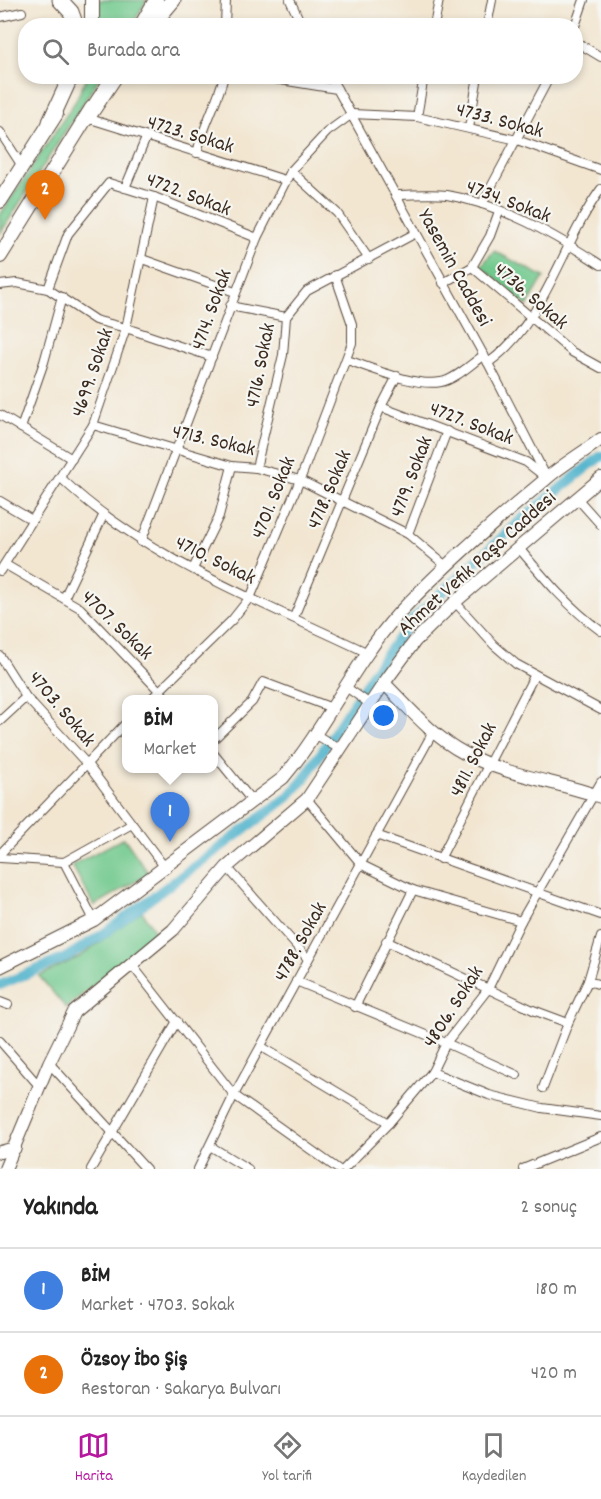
<!DOCTYPE html>
<html lang="tr">
<head>
<meta charset="utf-8">
<style>
  body { margin:0; font-family:Dekko,sans-serif; background:#f6f6f6; color:#222 }
  .you { position:absolute; left:384px; top:716px; width:21px; height:21px; margin:-15px; border:4px solid #fff; border-radius:50%; background:#1a73e8; box-shadow:0 0 0 9px #1a73e833 }
  .badge { display:grid; place-items:center; width:39px; height:39px; border-radius:50%; background:#b5179e; color:#fff; font-size:20px; font-weight:700 }
  .pin { position:absolute; translate:-50% -50px; filter:drop-shadow(0 2px 3px #0008) }
  .pin::after { content:''; position:absolute; top:32px; width:21px; height:18px; background:inherit; clip-path:polygon(0 0,100% 0,50% 100%) }
  .popup { position:absolute; left:122px; top:695px; width:96px; height:78px; box-sizing:border-box; display:grid; place-content:center; border-radius:12px; background:#fff; filter:drop-shadow(0 2px 4px #0005); font-size:20px; white-space:nowrap; color:#767676 }
  .popup b { font-size:22px; color:#222 }
  .popup::after { content:''; position:absolute; left:50%; top:100%; margin-left:-12px; border:12px solid transparent; border-top-color:#fff }
  .list { margin:0; padding:0; list-style:none }
  h2 { display:flex; justify-content:space-between; align-items:center; height:78px; margin:0; padding:0 24px; font-size:26px }
  h2 small { font-size:20px; font-weight:400; color:#767676 }
  .list li { display:grid; grid-template-columns:39px 1fr auto; gap:18px; align-items:center; box-sizing:border-box; height:84px; padding:0 24px; border-top:2px solid #e0e0e0 }
  .list b { display:block; font-size:22px; white-space:nowrap }
  .list p { margin:0; font-size:20px; white-space:nowrap; color:#767676 }
  .list em { font-size:20px; font-style:normal; color:#767676 }
  .icon { flex:none; width:33px; height:33px; fill:none; stroke:currentColor; stroke-width:2; stroke-linecap:round; stroke-linejoin:round }
  .map { position:relative; flex:none; width:601px; height:1169px; overflow:hidden }
  .search { position:absolute; background:#fff; box-shadow:0 3px 9px #0003; left:18px; right:18px; top:18px; height:66px; display:flex; align-items:center; gap:15px; box-sizing:border-box; padding:0 21px; border-radius:24px; color:#767676; font-size:22px }
  .sheet { height:246px; background:#fff }
  nav { display:flex; justify-content:space-around; align-items:center; box-sizing:border-box; height:84px; border-top:2px solid #e0e0e0; background:#fff; font-size:16px; color:#767676 }
  nav a { display:grid; justify-items:center; gap:3px }
  nav .on { color:#b5179e }
  .map>svg:first-child { display:block }
  .green { fill:#72c98e; stroke:#567a56; stroke-width:1.5 }
  .lines { fill:none; stroke-linecap:round; stroke-linejoin:round }
  .canal { stroke:#4cb1cb; stroke-width:10 }
  .street-casing { stroke:#564639; stroke-width:10 }
  .secondary-casing { stroke:#564639; stroke-width:14 }
  .primary-casing { stroke:#564639; stroke-width:16 }
  .highway-casing { stroke:#564639; stroke-width:17 }
  .street { stroke:#fff; stroke-width:8 }
  .secondary { stroke:#fff; stroke-width:12 }
  .primary { stroke:#fff; stroke-width:14 }
  .highway { stroke:#fff; stroke-width:15 }
  .labels { text-anchor:middle; stroke-width:4.5; stroke-linejoin:round; paint-order:stroke }
  .street-label { font-size:21px; fill:#3b2a1e; stroke:#f6f6f2 }
</style>
</head>
<body>
<div class="map">
<svg width="601" height="1169" viewBox="0 0 601 1169">
  <rect width="100%" height="100%" fill="#f6f6f2"/>
  <filter id="ink" filterUnits="userSpaceOnUse"><feTurbulence type="fractalNoise" baseFrequency=".0167" numOctaves="2"/><feDisplacementMap in="SourceGraphic" scale="12" xChannelSelector="R" yChannelSelector="G"/><feConvolveMatrix kernelMatrix="1 2 1 2 8 2 1 2 1" color-interpolation-filters="sRGB"/></filter>
  <filter id="wash" filterUnits="userSpaceOnUse"><feTurbulence type="fractalNoise" baseFrequency=".008" numOctaves="4" result="noise"/><feDisplacementMap in="SourceGraphic" scale="24" xChannelSelector="R" yChannelSelector="G"/><feGaussianBlur stdDeviation="1.35" result="paint"/><feColorMatrix in="noise" values="0 0 0 0 0 0 0 0 0 0 0 0 0 0 0 0 0 1.4 0 .05"/><feComposite in="paint" operator="in"/></filter>
  <g filter="url(#wash)">
    <rect width="100%" height="100%" fill="#f2e6d1"/>
    <!-- green -->
    <g class="green">
      <path d="M99 0H147L132 25 101 26Z"/>
      <path d="M87 77H100L0 234V215L75 102Z"/>
      <path d="M494 251 544 277 527 306 481 266Z"/>
      <path d="M124 838 149 874 94 906 72 865Z"/>
      <path d="M142 911 156 933 66 1008 39 976 79 957Z"/>
    </g>
    <g class="lines">
      <!-- canal -->
      <path class="canal" d="M0 985 67 957 106 932 288 797 304 779 381 661 412 620 522 519 601 456"/>
    </g>
  </g>
  <g filter="url(#ink)">
    <g class="lines">
      <!-- street casing -->
      <g class="street-casing">
        <g id="street">
          <path d="M290 0 302 26"/>
          <path d="M0 17 22 12"/>
          <path d="M225 26 226 0"/>
          <path d="M434 26 439 0"/>
          <path d="M487 26 492 0"/>
          <path d="M575 26 584 0"/>
          <path d="M576 42 601 57"/>
          <path d="M256 76 337 89"/>
          <path d="M330 76 488 363 547 478"/>
          <path d="M417 117 424 76"/>
          <path d="M87 118 285 180"/>
          <path d="M469 128 478 76"/>
          <path d="M0 132 22 166"/>
          <path d="M197 153C203 126 217 104 224 76"/>
          <path d="M291 171 337 213 369 259"/>
          <path d="M125 188 146 138"/>
          <path d="M396 195C412 195 431 193 447 195 501 204 555 235 601 265"/>
          <path d="M482 204 550 76"/>
          <path d="M142 259 235 292"/>
          <path d="M472 267 572 352 601 368"/>
          <path d="M443 283 472 267 490 236 499 211"/>
          <path d="M0 285 17 283 48 289 95 320 126 328 212 357"/>
          <path d="M48 289 68 234 109 183 154 197 257 238"/>
          <path d="M230 306 286 317"/>
          <path d="M347 360C372 368 415 387 441 382 455 380 472 363 484 355"/>
          <path d="M488 363C546 322 561 244 601 189"/>
          <path d="M381 407 526 462 544 476"/>
          <path d="M0 415 72 459"/>
          <path d="M93 425 232 466 256 468 300 480 408 534 446 566"/>
          <path d="M21 428 44 362 62 297"/>
          <path d="M256 468 283 355 286 317 307 291 416 233"/>
          <path d="M61 478C144 558 264 603 368 653"/>
          <path d="M576 497 601 525"/>
          <path d="M0 501 32 520"/>
          <path d="M408 534 447 431"/>
          <path d="M141 542 257 238 291 171 327 132 352 114 417 117 517 140 601 170"/>
          <path d="M518 547C544 578 568 607 601 631"/>
          <path d="M6 565 80 608 168 700"/>
          <path d="M193 569 219 516 232 466"/>
          <path d="M0 571 93 425 126 328 154 197"/>
          <path d="M64 598 103 516"/>
          <path d="M455 602 494 645 516 664 601 710"/>
          <path d="M294 617 381 407 397 376"/>
          <path d="M0 656 26 697 87 764 166 869"/>
          <path d="M346 687 370 704"/>
          <path d="M150 700 232 620 251 596 300 480 352 343V324L335 275"/>
          <path d="M0 721 26 697"/>
          <path d="M315 734 341 750"/>
          <path d="M213 740 252 702 263 682 332 708"/>
          <path d="M213 753 253 802"/>
          <path d="M307 799 362 865 413 890 521 921"/>
          <path d="M376 835 601 915"/>
          <path d="M0 854 126 723"/>
          <path d="M0 858 64 862 132 824"/>
          <path d="M440 859 534 676"/>
          <path d="M64 862 94 920"/>
          <path d="M227 867 308 959"/>
          <path d="M386 941 533 1010 568 1023 588 981 601 985"/>
          <path d="M132 965 234 1095 338 1169"/>
          <path d="M296 981 446 1043 517 1075"/>
          <path d="M588 981 601 937"/>
          <path d="M0 1002 8 1005"/>
          <path d="M355 1007 413 890"/>
          <path d="M0 1041 40 1087"/>
          <path d="M262 1047 389 1123"/>
          <path d="M49 1063 146 1169"/>
          <path d="M432 1072 489 1095 542 1108 601 1116"/>
          <path d="M543 1088 568 1023"/>
          <path d="M210 1146 248 1169"/>
          <path d="M91 1169 177 1021"/>
          <path d="M198 1169 234 1095 433 732"/>
          <path d="M344 1169 389 1123 432 1072 446 1043 488 989 521 921 601 782"/>
          <path d="M523 1169 601 1137"/>
        </g>
      </g>
      <!-- secondary casing -->
      <g class="secondary-casing">
        <g id="secondary">
          <path d="M384 683 415 641 455 602 601 478"/>
          <path d="M0 967 94 920 283 778C326 727 353 664 398 614 443 566 495 521 546 479 563 464 583 453 601 439"/>
          <path d="M0 1152 15 1148"/>
          <path d="M5 1169 49 1063 74 1012 173 930 227 867 307 799 384 683C409 708 432 736 464 753 507 776 556 781 601 797"/>
        </g>
      </g>
      <!-- primary casing -->
      <g class="primary-casing">
        <g id="primary">
          <path d="M92 0V26"/>
          <path d="M141 26 156 0"/>
          <path d="M0 201 56 114"/>
          <path d="M0 256 92 108"/>
        </g>
      </g>
      <!-- highway casing -->
      <g class="highway-casing">
        <g id="highway">
          <path d="M60 0 71 12 76 26"/>
          <path d="M151 26 173 0"/>
          <path d="M87 118 115 76"/>
          <path d="M50 122 71 76"/>
        </g>
      </g>
      <!-- street -->
      <use href="#street" class="street"/>
      <!-- secondary -->
      <use href="#secondary" class="secondary"/>
      <!-- primary -->
      <use href="#primary" class="primary"/>
      <!-- highway -->
      <use href="#highway" class="highway"/>
    </g>
  </g>
  <g class="labels">
    <!-- street labels -->
    <g class="street-label">
      <text transform="translate(500 119) rotate(15)" y="7">4733. Sokak</text>
      <text transform="translate(191 133) rotate(17)" y="7">4723. Sokak</text>
      <text transform="translate(189 193) rotate(21)" y="7">4722. Sokak</text>
      <text transform="translate(509 200) rotate(21)" y="7">4734. Sokak</text>
      <text transform="translate(456 267) rotate(61)" y="7">Yasemin Caddesi</text>
      <text transform="translate(532 295) rotate(41)" y="7">4736. Sokak</text>
      <text transform="translate(210 309) rotate(-70)" y="7">4714. Sokak</text>
      <text transform="translate(259 365) rotate(-79)" y="7">4716. Sokak</text>
      <text transform="translate(91 372) rotate(-71)" y="7">4699. Sokak</text>
      <text transform="translate(472 422) rotate(21)" y="7">4727. Sokak</text>
      <text transform="translate(214 439) rotate(13)" y="7">4713. Sokak</text>
      <text transform="translate(410 476) rotate(-69)" y="7">4719. Sokak</text>
      <text transform="translate(328 489) rotate(-67)" y="7">4718. Sokak</text>
      <text transform="translate(272 497) rotate(-68)" y="7">4701. Sokak</text>
      <text transform="translate(216 559) rotate(26)" y="7">4710. Sokak</text>
      <text transform="translate(476 562) rotate(-42)" y="7">Ahmet Vefik Paşa Caddesi</text>
      <text transform="translate(118 624) rotate(44)" y="7">4707. Sokak</text>
      <text transform="translate(63 708) rotate(50)" y="7">4703. Sokak</text>
      <text transform="translate(472 759) rotate(-63)" y="7">4811. Sokak</text>
      <text transform="translate(299 941) rotate(-61)" y="7">4788. Sokak</text>
      <text transform="translate(452 1006) rotate(-57)" y="7">4806. Sokak</text>
    </g>
  </g>
</svg>
<div class="you"></div>
<div class="pin badge" style="left:170px;top:842px;background:#3f7fe0">1</div>
<div class="popup"><b>BİM</b>Market</div>
<div class="pin badge" style="left:45px;top:220px;background:#e8710a">2</div>
<div class="search"><svg class="icon" aria-label="search" viewBox="0 0 24 24"><circle cx="10" cy="10" r="6"/><path d="M15 15l6 6"/></svg>Burada ara</div>
</div>
<section class="sheet">
<h2>Yakında<small>2 sonuç</small></h2>
<ul class="list">
<li><span class="badge" style="background:#3f7fe0">1</span><div><b>BİM</b><p>Market · 4703. Sokak</p></div><em>180 m</em></li>
<li><span class="badge" style="background:#e8710a">2</span><div><b>Özsoy İbo Şiş</b><p>Restoran · Sakarya Bulvarı</p></div><em>420 m</em></li>
</ul>
</section>
<nav>
<a class="on"><svg class="icon" aria-label="map" viewBox="0 0 24 24"><path d="M3 6l6-2 6 2 6-2v14l-6 2-6-2-6 2zM9 4v14M15 6v14"/></svg>Harita</a>
<a><svg class="icon" aria-label="directions" viewBox="0 0 24 24"><path d="M12 3l9 9-9 9-9-9zM9 14v-3h6M13 9l2 2-2 2"/></svg>Yol tarifi</a>
<a><svg class="icon" aria-label="saved" viewBox="0 0 24 24"><path d="M7 4h10v16l-5-4-5 4z"/></svg>Kaydedilen</a>
</nav>
</body>
</html>
